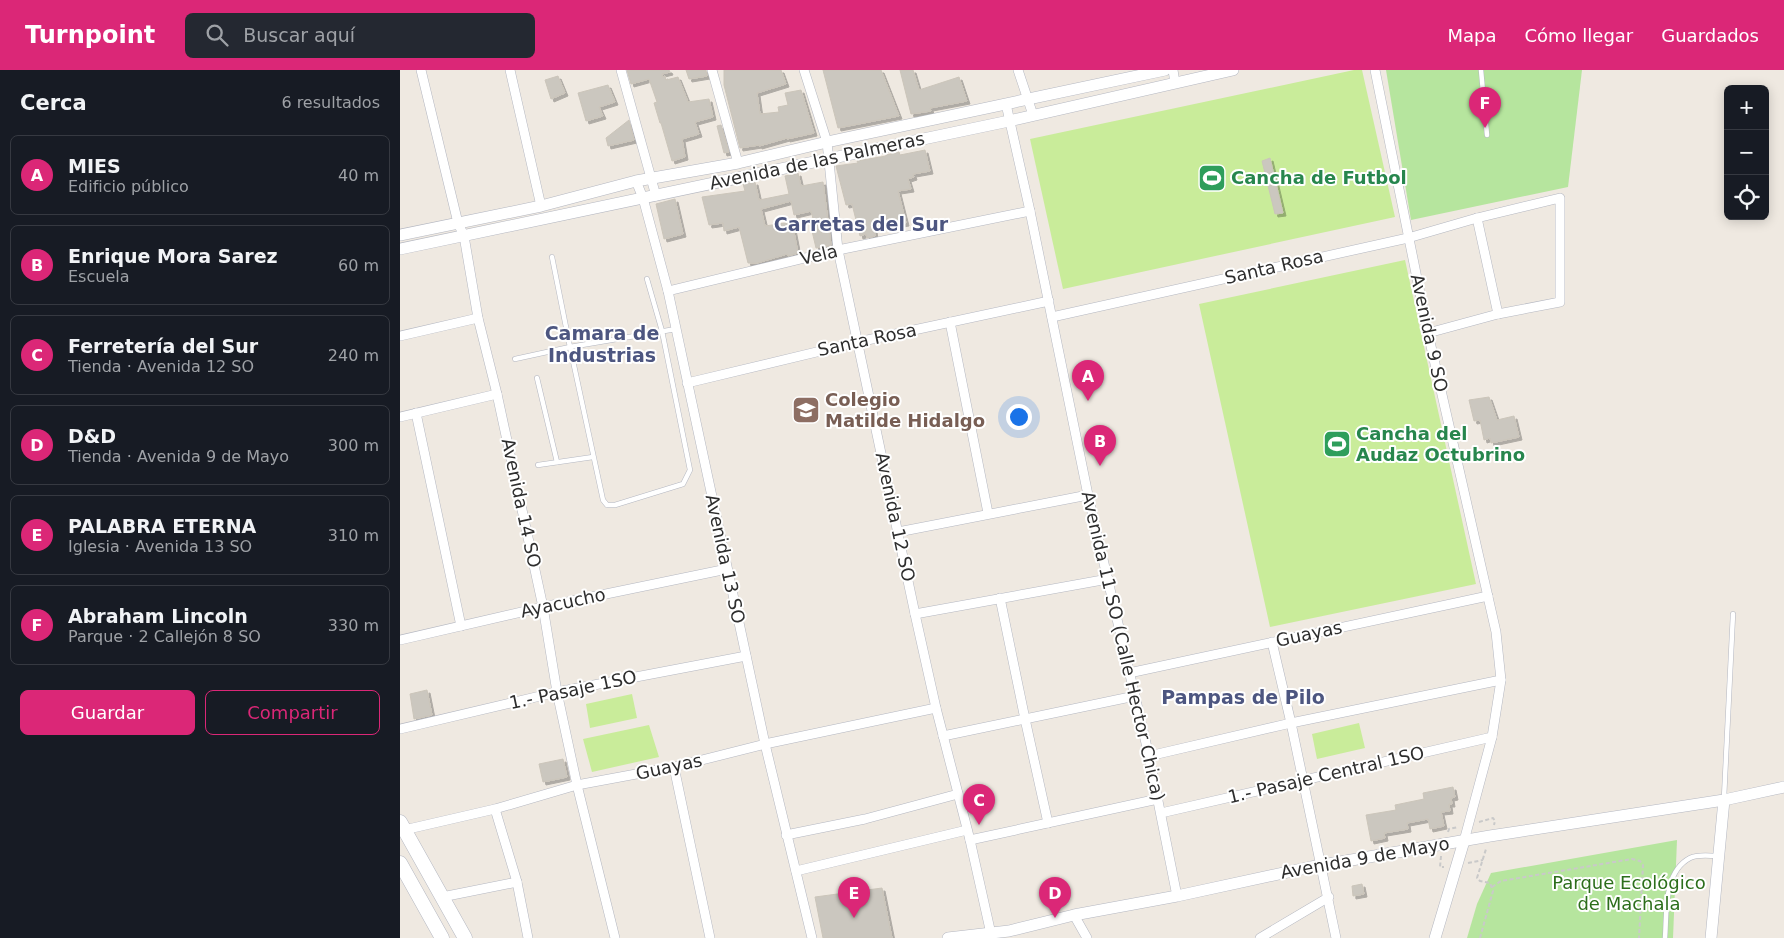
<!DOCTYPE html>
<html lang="es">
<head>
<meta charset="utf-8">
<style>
  body { margin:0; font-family:"DejaVu Sans",sans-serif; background:#242831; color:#f1f3f6 }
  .controls { position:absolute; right:15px; top:15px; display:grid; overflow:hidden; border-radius:8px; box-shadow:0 2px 12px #0003 }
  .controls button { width:45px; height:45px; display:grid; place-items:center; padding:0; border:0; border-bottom:1px solid #363941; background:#171b24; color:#f1f3f6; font:25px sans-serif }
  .you { position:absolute; left:618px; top:346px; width:18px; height:18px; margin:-12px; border:4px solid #fff; border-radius:50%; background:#1a73e8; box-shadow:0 0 0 8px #1a73e833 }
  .badge { display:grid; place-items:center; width:32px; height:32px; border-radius:50%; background:#db2777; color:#fff; font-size:16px; font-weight:700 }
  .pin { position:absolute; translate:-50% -41px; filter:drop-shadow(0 1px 2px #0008) }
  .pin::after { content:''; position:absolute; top:26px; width:18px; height:15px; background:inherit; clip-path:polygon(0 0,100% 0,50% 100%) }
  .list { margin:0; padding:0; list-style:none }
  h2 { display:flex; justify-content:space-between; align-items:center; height:65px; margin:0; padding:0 20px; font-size:21px }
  h2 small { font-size:16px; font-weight:400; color:#9ea1a6 }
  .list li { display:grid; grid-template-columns:32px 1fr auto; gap:15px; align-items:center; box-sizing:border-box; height:80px; margin:0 10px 10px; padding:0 10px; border:1px solid #363941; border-radius:8px }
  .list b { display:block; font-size:19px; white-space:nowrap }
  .list p { margin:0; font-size:16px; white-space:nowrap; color:#9ea1a6 }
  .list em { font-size:16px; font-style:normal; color:#9ea1a6 }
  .actions { display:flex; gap:10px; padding:15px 20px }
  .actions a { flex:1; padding:11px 0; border:1px solid #db2777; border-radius:8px; text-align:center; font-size:18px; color:#db2777 }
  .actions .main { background:#db2777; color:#fff }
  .icon { flex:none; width:28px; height:28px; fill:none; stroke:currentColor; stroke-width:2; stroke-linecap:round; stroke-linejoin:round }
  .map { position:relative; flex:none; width:1384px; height:868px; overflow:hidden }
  header { display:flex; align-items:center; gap:30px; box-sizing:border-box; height:70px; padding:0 25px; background:#db2777; color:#fff }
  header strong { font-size:24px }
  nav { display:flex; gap:28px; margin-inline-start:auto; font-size:18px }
  .search { width:350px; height:45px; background:#242831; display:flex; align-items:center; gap:12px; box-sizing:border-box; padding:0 18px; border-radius:8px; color:#9ea1a6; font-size:19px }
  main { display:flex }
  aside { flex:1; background:#171b24 }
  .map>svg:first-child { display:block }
  .green { fill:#b6e59e }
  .pitch { fill:#c9ec9a }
  .building { fill:#cbc7bf; stroke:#cbc5ba; filter:url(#shadow) }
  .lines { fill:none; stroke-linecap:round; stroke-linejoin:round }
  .service-casing { stroke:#b4b7c1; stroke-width:5.5 }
  .minor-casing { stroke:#b4b7c1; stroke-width:10 }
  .tertiary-casing { stroke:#b4b7c1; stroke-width:12 }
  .secondary-casing { stroke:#b4b7c1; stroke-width:15 }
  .path { stroke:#c9c9c9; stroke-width:2; stroke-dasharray:4 2.5; stroke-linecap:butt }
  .service { stroke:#fff; stroke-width:4.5 }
  .minor { stroke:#fff; stroke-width:9 }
  .tertiary { stroke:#fff; stroke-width:11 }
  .secondary { stroke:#fff; stroke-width:14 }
  .labels { text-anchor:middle; stroke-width:4; stroke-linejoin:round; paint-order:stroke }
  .street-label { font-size:18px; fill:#2e2e2e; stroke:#fff }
  .leisure-label { font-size:18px; font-weight:bold; fill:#27864d; stroke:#fff; text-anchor:start }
  .education-label { font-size:18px; font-weight:bold; fill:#785e54; stroke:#fff; text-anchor:start }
  .park-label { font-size:18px; fill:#2c6e1b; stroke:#fff }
  .neighbourhood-label { font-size:19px; font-weight:bold; fill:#4d5680; stroke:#fff }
</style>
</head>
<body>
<header>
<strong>Turnpoint</strong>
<div class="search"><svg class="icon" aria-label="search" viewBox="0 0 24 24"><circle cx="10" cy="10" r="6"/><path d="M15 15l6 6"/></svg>Buscar aquí</div>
<nav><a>Mapa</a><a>Cómo llegar</a><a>Guardados</a></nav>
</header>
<main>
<aside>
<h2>Cerca<small>6 resultados</small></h2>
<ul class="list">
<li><span class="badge">A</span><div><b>MIES</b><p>Edificio público</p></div><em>40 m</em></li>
<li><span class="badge">B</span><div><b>Enrique Mora Sarez</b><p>Escuela</p></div><em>60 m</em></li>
<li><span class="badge">C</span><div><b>Ferretería del Sur</b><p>Tienda · Avenida 12 SO</p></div><em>240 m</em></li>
<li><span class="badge">D</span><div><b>D&amp;D</b><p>Tienda · Avenida 9 de Mayo</p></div><em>300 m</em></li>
<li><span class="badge">E</span><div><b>PALABRA ETERNA</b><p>Iglesia · Avenida 13 SO</p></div><em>310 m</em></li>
<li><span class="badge">F</span><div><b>Abraham Lincoln</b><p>Parque · 2 Callejón 8 SO</p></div><em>330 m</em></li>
</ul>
<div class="actions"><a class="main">Guardar</a><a>Compartir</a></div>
</aside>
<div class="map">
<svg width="1384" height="868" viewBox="0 0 1384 868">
  <defs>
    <filter id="shadow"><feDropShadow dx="3" dy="3" stdDeviation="0" flood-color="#0004"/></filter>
  </defs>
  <rect width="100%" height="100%" fill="#efe9e1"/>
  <!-- green -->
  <g class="green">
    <path d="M986 0H1182L1168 117 1011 150Z"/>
    <path d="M1277 770 1273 868H1067L1077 834 1091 803Z"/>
  </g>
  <!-- pitch -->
  <g class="pitch">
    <path d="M954 0H962L995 147 663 219 630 69Z"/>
    <path d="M1005 190 1076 514 870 557 799 234Z"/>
    <path d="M232 624 237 648 190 658 186 634Z"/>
    <path d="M959 653 965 678 917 689 912 664Z"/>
    <path d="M249 655 259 687 192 702 183 669Z"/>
  </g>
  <!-- building -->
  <g class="building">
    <path d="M227 0H269L270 2 262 4V7L265 6 266 10 278 7 288 32 309 29 313 47 295 52 299 64 282 69 285 87 272 91 261 53H260L254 33 257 32 249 9 231 14Z"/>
    <path d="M286 0H306L307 6 289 9Z"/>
    <path d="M324 0H381L386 14 357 23 360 44 379 42 378 37 388 35 385 23 401 20 414 63 387 69V68L359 76V75L340 78 324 15Z"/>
    <path d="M423 0H481L499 46 438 58Z"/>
    <path d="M500 0H513L519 20 559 7 567 31 530 38 531 41 511 44Z"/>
    <path d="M158 6 165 23 151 29 145 10Z"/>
    <path d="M208 15 215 32 199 37 203 46 186 51 178 23Z"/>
    <path d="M229 50 234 70 208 76 206 68Z"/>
    <path d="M321 55 329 82 324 83 317 56Z"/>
    <path d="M525 80 530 101 513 104 514 107 508 109 511 119 498 121 506 153 474 159 475 166 467 168 466 164 460 166 452 134 446 135 436 96 458 93 457 91 486 86V85L499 82 500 85Z"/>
    <path d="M870 88 883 143 875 144 862 91Z"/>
    <path d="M398 103 401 116 423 112 431 175 416 178 412 161 416 160 411 141 394 145 391 131 361 139 365 156 392 152 398 183 388 186 387 184 357 193H348L339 157 324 161 323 153 309 155 302 127 345 121 343 114 355 112 359 130 389 124 385 106Z"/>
    <path d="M275 129 283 164 264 169 256 134Z"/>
    <path d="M1089 327 1097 350 1114 346 1119 367 1091 373 1090 368 1084 370 1080 350 1074 351 1069 330Z"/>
    <path d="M27 620 32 645 14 649 10 624Z"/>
    <path d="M163 689 167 707 143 712 139 694Z"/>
    <path d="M1053 717 1055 727 1051 728 1052 734H1049L1050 741 1041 742 1044 756 1030 759 1028 749 1007 753 1008 759 984 763 985 768 971 771 966 745 996 740 995 735 1024 729 1023 723Z"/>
    <path d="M962 814 964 824 953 826 952 816Z"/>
    <path d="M482 818 492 868H423L415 827Z"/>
  </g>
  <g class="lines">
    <!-- service casing -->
    <g class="service-casing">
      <g id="service">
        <path d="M1081 0 1087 65"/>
        <path d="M152 187 170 277 276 259"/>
        <path d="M115 289 170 277 203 430 207 435H215L283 414 290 400 262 261 247 209"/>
        <path d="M137 308 157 392"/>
        <path d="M138 395 193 387"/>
        <path d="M1324 728 1333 544"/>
        <path d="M1265 868C1267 843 1263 802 1290 788 1298 784 1309 786 1318 786"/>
      </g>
    </g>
    <!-- minor casing -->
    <g class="minor-casing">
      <g id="minor">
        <path d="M21 0 58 153 64 166 78 248 97 324 143 537 157 622 177 715 215 868"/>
        <path d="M110 0 141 136"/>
        <path d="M221 0 256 126"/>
        <path d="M312 0 338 93"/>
        <path d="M404 0 427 72 438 180 515 544 536 638 570 770 591 864 589 868"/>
        <path d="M618 0 633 45"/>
        <path d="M773 0 775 13"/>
        <path d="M975 0 1028 263 1096 562 1101 610 1092 667 1064 771"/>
        <path d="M606 34 630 141 688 425 749 686 777 826"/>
        <path d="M236 111 243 128 268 221 365 674 412 868"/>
        <path d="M1077 148 1098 244"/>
        <path d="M268 221 438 180 630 141"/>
        <path d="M652 247 1008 168 1077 148 1160 128V232L1098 244 1028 263"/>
        <path d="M550 252 588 443"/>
        <path d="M0 266 78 248"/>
        <path d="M287 313 458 272 649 231"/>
        <path d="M16 343 61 556"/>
        <path d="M0 347 97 324"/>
        <path d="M498 462 688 425"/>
        <path d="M600 528 625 649 648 753"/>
        <path d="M515 544 708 509"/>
        <path d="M0 570 143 537 327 499"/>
        <path d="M872 572 891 653 936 868"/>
        <path d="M729 603 1088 526"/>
        <path d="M0 659 157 622 346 586"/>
        <path d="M543 666 735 626"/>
        <path d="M749 686 891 653 1101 610"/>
        <path d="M274 697 310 868"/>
        <path d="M95 739 117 812 128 868"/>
        <path d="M761 743 1092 667"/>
        <path d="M4 760 95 739 177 715 274 697 365 674 536 638"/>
        <path d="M386 765 465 749 558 724"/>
        <path d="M570 770 758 729"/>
        <path d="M396 801 567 760"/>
        <path d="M42 827 117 812"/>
        <path d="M674 845 687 868"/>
        <path d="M860 868 929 827"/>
      </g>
    </g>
    <!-- tertiary casing -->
    <g class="tertiary-casing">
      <g id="tertiary">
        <path d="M0 165 141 136 236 111 338 93 427 72 765 0"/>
        <path d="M0 179 609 51 833 0"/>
        <path d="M548 868 609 861 674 845 777 826 911 797 1090 766 1324 730 1384 717"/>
        <path d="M1035 868 1064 771"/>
        <path d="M1311 868 1324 730"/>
      </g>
    </g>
    <!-- secondary casing -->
    <g class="secondary-casing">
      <g id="secondary">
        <path d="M0 752 65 868"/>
        <path d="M0 793 42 868"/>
      </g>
    </g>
    <!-- path -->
    <g class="path">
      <path d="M1079 752 1093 748 1095 751 1094 755"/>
      <path d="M1048 762 1049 759 1058 757"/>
      <path d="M1041 786 1040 797H1044"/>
      <path d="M1068 793 1083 790"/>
      <path d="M1092 817 1101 811 1232 789 1240 791 1243 795 1239 868"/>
      <path d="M1080 868 1093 821 1090 813 1080 811 1077 808 1086 779"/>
    </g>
    <!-- service -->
    <use href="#service" class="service"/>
    <!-- minor -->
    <use href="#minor" class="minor"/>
    <!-- tertiary -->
    <use href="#tertiary" class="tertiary"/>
    <!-- secondary -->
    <use href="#secondary" class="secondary"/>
  </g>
  <!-- icons -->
  <defs>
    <g id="stadium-square" transform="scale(1.4375)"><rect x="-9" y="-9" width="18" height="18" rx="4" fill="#2e9e5b" stroke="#fff"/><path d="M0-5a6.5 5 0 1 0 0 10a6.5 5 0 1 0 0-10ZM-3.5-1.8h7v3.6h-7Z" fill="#fff"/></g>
    <g id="school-square" transform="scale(1.4375)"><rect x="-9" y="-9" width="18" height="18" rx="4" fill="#8d6e63" stroke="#fff"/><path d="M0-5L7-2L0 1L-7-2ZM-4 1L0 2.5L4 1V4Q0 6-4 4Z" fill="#fff"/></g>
  </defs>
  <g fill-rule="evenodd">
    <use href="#stadium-square" x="812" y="108"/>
    <use href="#school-square" x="406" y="340"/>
    <use href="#stadium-square" x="937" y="374"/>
  </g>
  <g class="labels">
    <!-- street labels -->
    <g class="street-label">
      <text transform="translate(417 91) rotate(-12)" y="6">Avenida de las Palmeras</text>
      <text transform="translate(419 185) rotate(-13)" y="6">Vela</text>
      <text transform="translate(874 197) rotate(-13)" y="6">Santa Rosa</text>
      <text transform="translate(1029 263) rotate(78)" y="6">Avenida 9 SO</text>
      <text transform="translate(467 270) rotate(-12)" y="6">Santa Rosa</text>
      <text transform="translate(121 433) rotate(78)" y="6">Avenida 14 SO</text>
      <text transform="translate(495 447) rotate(78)" y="6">Avenida 12 SO</text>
      <text transform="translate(325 489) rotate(78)" y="6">Avenida 13 SO</text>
      <text transform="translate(163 533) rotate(-12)" y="6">Ayacucho</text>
      <text transform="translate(909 564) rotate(-12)" y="6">Guayas</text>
      <text transform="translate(723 576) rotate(77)" y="6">Avenida 11 SO (Calle Hector Chica)</text>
      <text transform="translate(173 620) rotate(-12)" y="6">1.- Pasaje 1SO</text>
      <text transform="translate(269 697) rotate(-12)" y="6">Guayas</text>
      <text transform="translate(926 705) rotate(-13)" y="6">1.- Pasaje Central 1SO</text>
      <text transform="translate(965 788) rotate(-10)" y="6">Avenida 9 de Mayo</text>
    </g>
    <!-- leisure labels -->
    <g class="leisure-label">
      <text x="831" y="114">Cancha de Futbol</text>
      <text x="956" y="370">Cancha del<tspan x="956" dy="21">Audaz Octubrino</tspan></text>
    </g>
    <!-- education labels -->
    <g class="education-label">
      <text x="425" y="336">Colegio<tspan x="425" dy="21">Matilde Hidalgo</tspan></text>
    </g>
    <!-- park labels -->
    <g class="park-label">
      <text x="1229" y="819">Parque Ecológico<tspan x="1229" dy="21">de Machala</tspan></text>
    </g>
    <!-- neighbourhood labels -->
    <g class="neighbourhood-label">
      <text x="461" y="161">Carretas del Sur</text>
      <text x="202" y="270">Camara de<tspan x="202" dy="22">Industrias</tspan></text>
      <text x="843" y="634">Pampas de Pilo</text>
    </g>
  </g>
</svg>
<div class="controls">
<button>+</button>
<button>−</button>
<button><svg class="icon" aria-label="locate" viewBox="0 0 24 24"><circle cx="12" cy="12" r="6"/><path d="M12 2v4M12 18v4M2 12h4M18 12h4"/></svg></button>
</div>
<div class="you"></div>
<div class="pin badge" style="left:688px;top:331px">A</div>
<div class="pin badge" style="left:700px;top:396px">B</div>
<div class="pin badge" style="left:579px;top:755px">C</div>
<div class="pin badge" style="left:655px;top:848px">D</div>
<div class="pin badge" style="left:454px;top:848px">E</div>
<div class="pin badge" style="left:1085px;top:58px">F</div>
</div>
</main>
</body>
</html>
